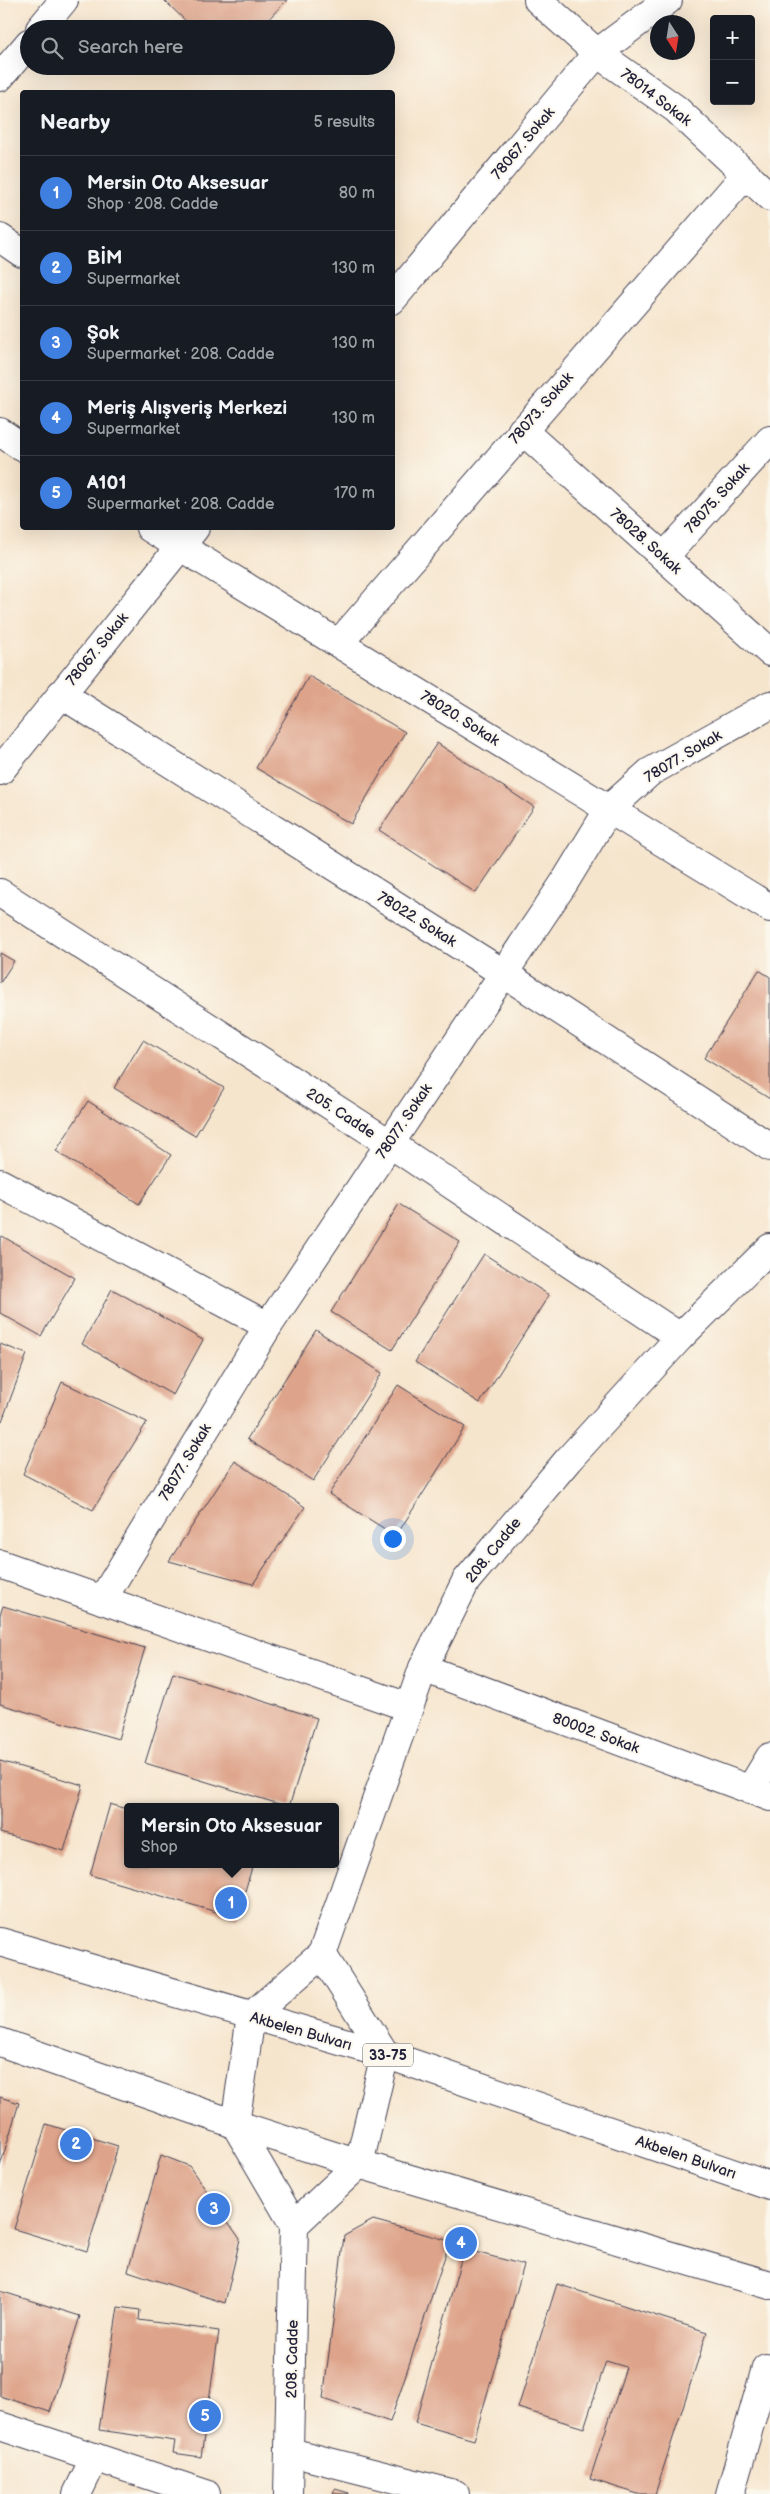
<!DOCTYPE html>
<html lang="en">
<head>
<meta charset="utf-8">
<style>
  body { margin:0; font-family:"Balsamiq Sans",sans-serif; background:#20242c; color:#f1f3f6 }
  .controls { position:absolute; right:15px; top:15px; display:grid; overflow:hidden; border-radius:5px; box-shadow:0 5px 20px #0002 }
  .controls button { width:45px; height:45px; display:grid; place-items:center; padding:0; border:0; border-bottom:1px solid #363941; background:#171b24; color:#f1f3f6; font:25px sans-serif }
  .compass { position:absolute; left:650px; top:15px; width:45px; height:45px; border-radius:50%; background:#171b24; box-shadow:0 5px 20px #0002; rotate:168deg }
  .you { position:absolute; left:392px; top:1538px; width:18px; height:18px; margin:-12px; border:4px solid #fff; border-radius:50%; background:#1a73e8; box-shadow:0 0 0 8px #1a73e833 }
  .badge { display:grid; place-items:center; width:32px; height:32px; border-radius:50%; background:#1f6fb2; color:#fff; font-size:16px; font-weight:700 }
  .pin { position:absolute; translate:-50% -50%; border:2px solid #fff; box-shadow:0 1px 5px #0006 }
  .popup { position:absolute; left:124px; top:1803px; width:215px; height:65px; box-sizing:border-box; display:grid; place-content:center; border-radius:5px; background:#171b24; filter:drop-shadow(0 1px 4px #0005); font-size:16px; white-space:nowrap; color:#9ea1a6 }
  .popup b { font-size:19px; color:#f1f3f6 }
  .popup::after { content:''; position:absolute; left:50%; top:100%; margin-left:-10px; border:10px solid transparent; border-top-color:#171b24 }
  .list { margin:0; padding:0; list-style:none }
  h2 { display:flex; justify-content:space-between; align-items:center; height:65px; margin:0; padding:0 20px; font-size:21px }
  h2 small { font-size:16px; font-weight:400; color:#9ea1a6 }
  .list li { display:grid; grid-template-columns:32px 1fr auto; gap:15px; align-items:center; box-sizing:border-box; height:75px; padding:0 20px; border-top:1px solid #363941 }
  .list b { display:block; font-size:19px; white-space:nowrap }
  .list p { margin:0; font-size:16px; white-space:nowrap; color:#9ea1a6 }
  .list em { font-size:16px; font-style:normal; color:#9ea1a6 }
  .icon { flex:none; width:28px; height:28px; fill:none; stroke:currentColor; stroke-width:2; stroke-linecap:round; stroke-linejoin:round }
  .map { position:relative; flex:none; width:770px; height:2494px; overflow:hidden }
  .search { position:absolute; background:#171b24; box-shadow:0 5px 20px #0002; left:20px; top:20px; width:375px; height:55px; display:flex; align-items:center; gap:12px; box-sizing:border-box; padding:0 18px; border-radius:28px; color:#9ea1a6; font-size:19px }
  .panel { position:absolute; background:#171b24; box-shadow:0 5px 20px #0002; left:20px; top:90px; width:375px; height:440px; border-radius:5px }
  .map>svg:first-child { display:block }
  .building { fill:#dea48b }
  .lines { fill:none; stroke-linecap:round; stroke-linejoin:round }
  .minor-casing { stroke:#423f51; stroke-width:30 }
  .tertiary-casing { stroke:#423f51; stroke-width:30 }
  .primary-casing { stroke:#423f51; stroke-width:30 }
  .minor { stroke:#fff; stroke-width:28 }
  .tertiary { stroke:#fff; stroke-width:28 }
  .primary { stroke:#fff; stroke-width:28 }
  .labels { text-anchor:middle; stroke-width:4; stroke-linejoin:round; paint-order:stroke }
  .shield { fill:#fbf7ec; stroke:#636270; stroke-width:1 }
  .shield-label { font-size:14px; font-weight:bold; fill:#22223b }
  .street-label { font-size:15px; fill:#22223b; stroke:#fbf7ec }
</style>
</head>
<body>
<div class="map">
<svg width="770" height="2494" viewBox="0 0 770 2494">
  <rect width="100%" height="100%" fill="#fbf7ec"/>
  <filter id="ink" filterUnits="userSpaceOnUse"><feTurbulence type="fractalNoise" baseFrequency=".02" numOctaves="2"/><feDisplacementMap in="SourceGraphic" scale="10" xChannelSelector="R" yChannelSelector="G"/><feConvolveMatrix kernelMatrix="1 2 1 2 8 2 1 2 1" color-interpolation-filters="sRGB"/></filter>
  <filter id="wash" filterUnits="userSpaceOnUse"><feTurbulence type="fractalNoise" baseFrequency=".0096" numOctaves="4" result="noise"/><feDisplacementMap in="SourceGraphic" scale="20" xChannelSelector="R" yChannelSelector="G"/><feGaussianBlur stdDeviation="1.12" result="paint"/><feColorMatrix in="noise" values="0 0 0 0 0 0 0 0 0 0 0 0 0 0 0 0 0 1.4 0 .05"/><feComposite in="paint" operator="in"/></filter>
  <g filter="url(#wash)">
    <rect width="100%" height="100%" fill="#f6e5cd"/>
    <g id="blocks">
      <!-- building -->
      <g class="building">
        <path d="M164 0H287L259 29H194Z"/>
        <path d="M309 676 405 732 351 824 256 768Z"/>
        <path d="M437 743 534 807 476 893 379 830Z"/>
        <path d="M0 953 14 961 0 983Z"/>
        <path d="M759 970 770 977V1099L704 1058Z"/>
        <path d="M143 1040 224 1088 195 1136 114 1088Z"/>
        <path d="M88 1101 171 1155 139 1204 56 1151Z"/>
        <path d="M399 1204 460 1242 392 1350 331 1312Z"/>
        <path d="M2 1236 75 1278 41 1336 0 1313V1240Z"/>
        <path d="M484 1254 549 1295 480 1403 415 1362Z"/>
        <path d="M112 1289 203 1340 173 1395 82 1344Z"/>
        <path d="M316 1330 382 1373 313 1481 247 1439Z"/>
        <path d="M0 1344 27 1354 2 1421H0Z"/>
        <path d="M62 1382 147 1422 93 1510 23 1474Z"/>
        <path d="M398 1385 465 1427 396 1536 329 1494Z"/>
        <path d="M235 1461 305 1507 253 1584 169 1561Z"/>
        <path d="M3 1606 145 1648 118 1739 0 1704V1615Z"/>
        <path d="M173 1673 317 1718 289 1807 145 1763Z"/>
        <path d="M0 1761 83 1785 64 1851 0 1833Z"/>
        <path d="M110 1804 127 1809V1864H253L237 1918 90 1875Z"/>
        <path d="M0 2097 19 2103 0 2166Z"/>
        <path d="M46 2124 118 2146 87 2251 14 2229Z"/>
        <path d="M161 2155 189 2166 240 2239 225 2303 128 2271Z"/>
        <path d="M373 2220 450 2241 390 2422 323 2399 344 2236Z"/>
        <path d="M464 2249 524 2265 474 2440 415 2423Z"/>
        <path d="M557 2284 707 2332 655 2494H638L590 2479 626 2367 606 2361 584 2428 518 2408Z"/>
        <path d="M0 2291 80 2316 50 2412 0 2396Z"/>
        <path d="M118 2307 140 2310 139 2320 219 2331 201 2457 173 2453 175 2441 99 2430Z"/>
        <path d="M335 2489 349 2493V2494H333Z"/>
      </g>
    </g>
  </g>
  <g filter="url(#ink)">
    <use href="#blocks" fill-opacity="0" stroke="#423f51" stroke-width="1"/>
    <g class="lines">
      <!-- minor casing -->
      <g class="minor-casing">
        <g id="minor">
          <path d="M538 0 597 53 676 109 770 197"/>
          <path d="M40 29 64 0"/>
          <path d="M0 77 29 43"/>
          <path d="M0 238 22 253"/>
          <path d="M392 300 597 53 668 0"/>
          <path d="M522 430 770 652"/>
          <path d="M0 432 22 447"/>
          <path d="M150 528 770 908"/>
          <path d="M664 557 770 440"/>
          <path d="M339 643 746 174"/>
          <path d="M61 694 503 973 770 1147"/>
          <path d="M0 771 195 528"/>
          <path d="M0 1183 268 1326"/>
          <path d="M0 1564 408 1707"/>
          <path d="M102 1600 268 1326 564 883 609 809 650 772 770 705"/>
          <path d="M423 1668 770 1797"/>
          <path d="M750 1790 770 1757"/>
          <path d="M0 2426 206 2494"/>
          <path d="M290 2452 455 2494"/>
          <path d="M77 2494 95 2457"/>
          <path d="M730 2494 766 2368"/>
        </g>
      </g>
      <!-- tertiary casing -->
      <g class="tertiary-casing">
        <g id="tertiary">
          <path d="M0 893 389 1143 680 1337"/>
          <path d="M294 2225 235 2124 251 2016 322 1954 423 1668 466 1581 568 1460 680 1337 770 1248"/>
          <path d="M294 2225 359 2164 385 2054 322 1954"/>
          <path d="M288 2494 294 2225"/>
        </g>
      </g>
      <!-- primary casing -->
      <g class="primary-casing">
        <g id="primary">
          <path d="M0 1942 385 2054 770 2186"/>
          <path d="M0 2042 235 2124 359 2164 770 2285"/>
        </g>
      </g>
      <!-- minor -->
      <use href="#minor" class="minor"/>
      <!-- tertiary -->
      <use href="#tertiary" class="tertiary"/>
      <!-- primary -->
      <use href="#primary" class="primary"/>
    </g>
  </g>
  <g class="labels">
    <!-- shield labels -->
    <rect class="shield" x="363" y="2043.5" width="50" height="23" rx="4"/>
    <g class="shield-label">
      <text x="388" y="2060">33-75</text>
    </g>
    <!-- street labels -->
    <g class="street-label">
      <text transform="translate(656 97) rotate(37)" y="5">78014 Sokak</text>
      <text transform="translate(523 143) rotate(-50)" y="5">78067. Sokak</text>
      <text transform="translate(541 408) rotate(-49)" y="5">78073. Sokak</text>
      <text transform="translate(717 498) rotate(-48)" y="5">78075. Sokak</text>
      <text transform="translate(646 541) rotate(42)" y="5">78028. Sokak</text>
      <text transform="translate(97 649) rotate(-51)" y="5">78067. Sokak</text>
      <text transform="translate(460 718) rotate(32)" y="5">78020. Sokak</text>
      <text transform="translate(683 756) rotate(-31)" y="5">78077. Sokak</text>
      <text transform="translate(417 919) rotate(32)" y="5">78022. Sokak</text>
      <text transform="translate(341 1113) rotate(33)" y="5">205. Cadde</text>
      <text transform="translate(404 1121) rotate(-56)" y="5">78077. Sokak</text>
      <text transform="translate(185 1462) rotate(-59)" y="5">78077. Sokak</text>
      <text transform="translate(493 1550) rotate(-51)" y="5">208. Cadde</text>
      <text transform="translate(596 1733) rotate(20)" y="5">80002. Sokak</text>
      <text transform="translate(301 2031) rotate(16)" y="5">Akbelen Bulvarı</text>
      <text transform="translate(686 2157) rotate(19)" y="5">Akbelen Bulvarı</text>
      <text transform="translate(292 2359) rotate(-89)" y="5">208. Cadde</text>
    </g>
  </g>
</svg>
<div class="controls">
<button>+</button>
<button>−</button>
</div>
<svg class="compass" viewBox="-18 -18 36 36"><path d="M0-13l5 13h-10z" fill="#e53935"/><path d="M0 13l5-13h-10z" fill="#9ea1a6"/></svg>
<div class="you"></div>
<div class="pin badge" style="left:231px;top:1903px;background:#3f7fe0">1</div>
<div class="popup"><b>Mersin Oto Aksesuar</b>Shop</div>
<div class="pin badge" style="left:76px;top:2144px;background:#3f7fe0">2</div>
<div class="pin badge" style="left:214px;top:2209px;background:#3f7fe0">3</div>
<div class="pin badge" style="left:461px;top:2243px;background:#3f7fe0">4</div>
<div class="pin badge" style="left:205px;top:2416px;background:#3f7fe0">5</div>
<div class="search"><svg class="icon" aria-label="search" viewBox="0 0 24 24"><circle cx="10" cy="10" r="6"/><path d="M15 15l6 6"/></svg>Search here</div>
<section class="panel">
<h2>Nearby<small>5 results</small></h2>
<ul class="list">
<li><span class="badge" style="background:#3f7fe0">1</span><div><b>Mersin Oto Aksesuar</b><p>Shop · 208. Cadde</p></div><em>80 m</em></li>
<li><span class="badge" style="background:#3f7fe0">2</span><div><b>BİM</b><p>Supermarket</p></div><em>130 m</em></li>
<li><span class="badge" style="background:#3f7fe0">3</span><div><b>Şok</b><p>Supermarket · 208. Cadde</p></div><em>130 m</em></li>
<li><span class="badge" style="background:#3f7fe0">4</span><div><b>Meriş Alışveriş Merkezi</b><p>Supermarket</p></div><em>130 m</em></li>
<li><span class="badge" style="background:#3f7fe0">5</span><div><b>A101</b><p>Supermarket · 208. Cadde</p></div><em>170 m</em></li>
</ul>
</section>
</div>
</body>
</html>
